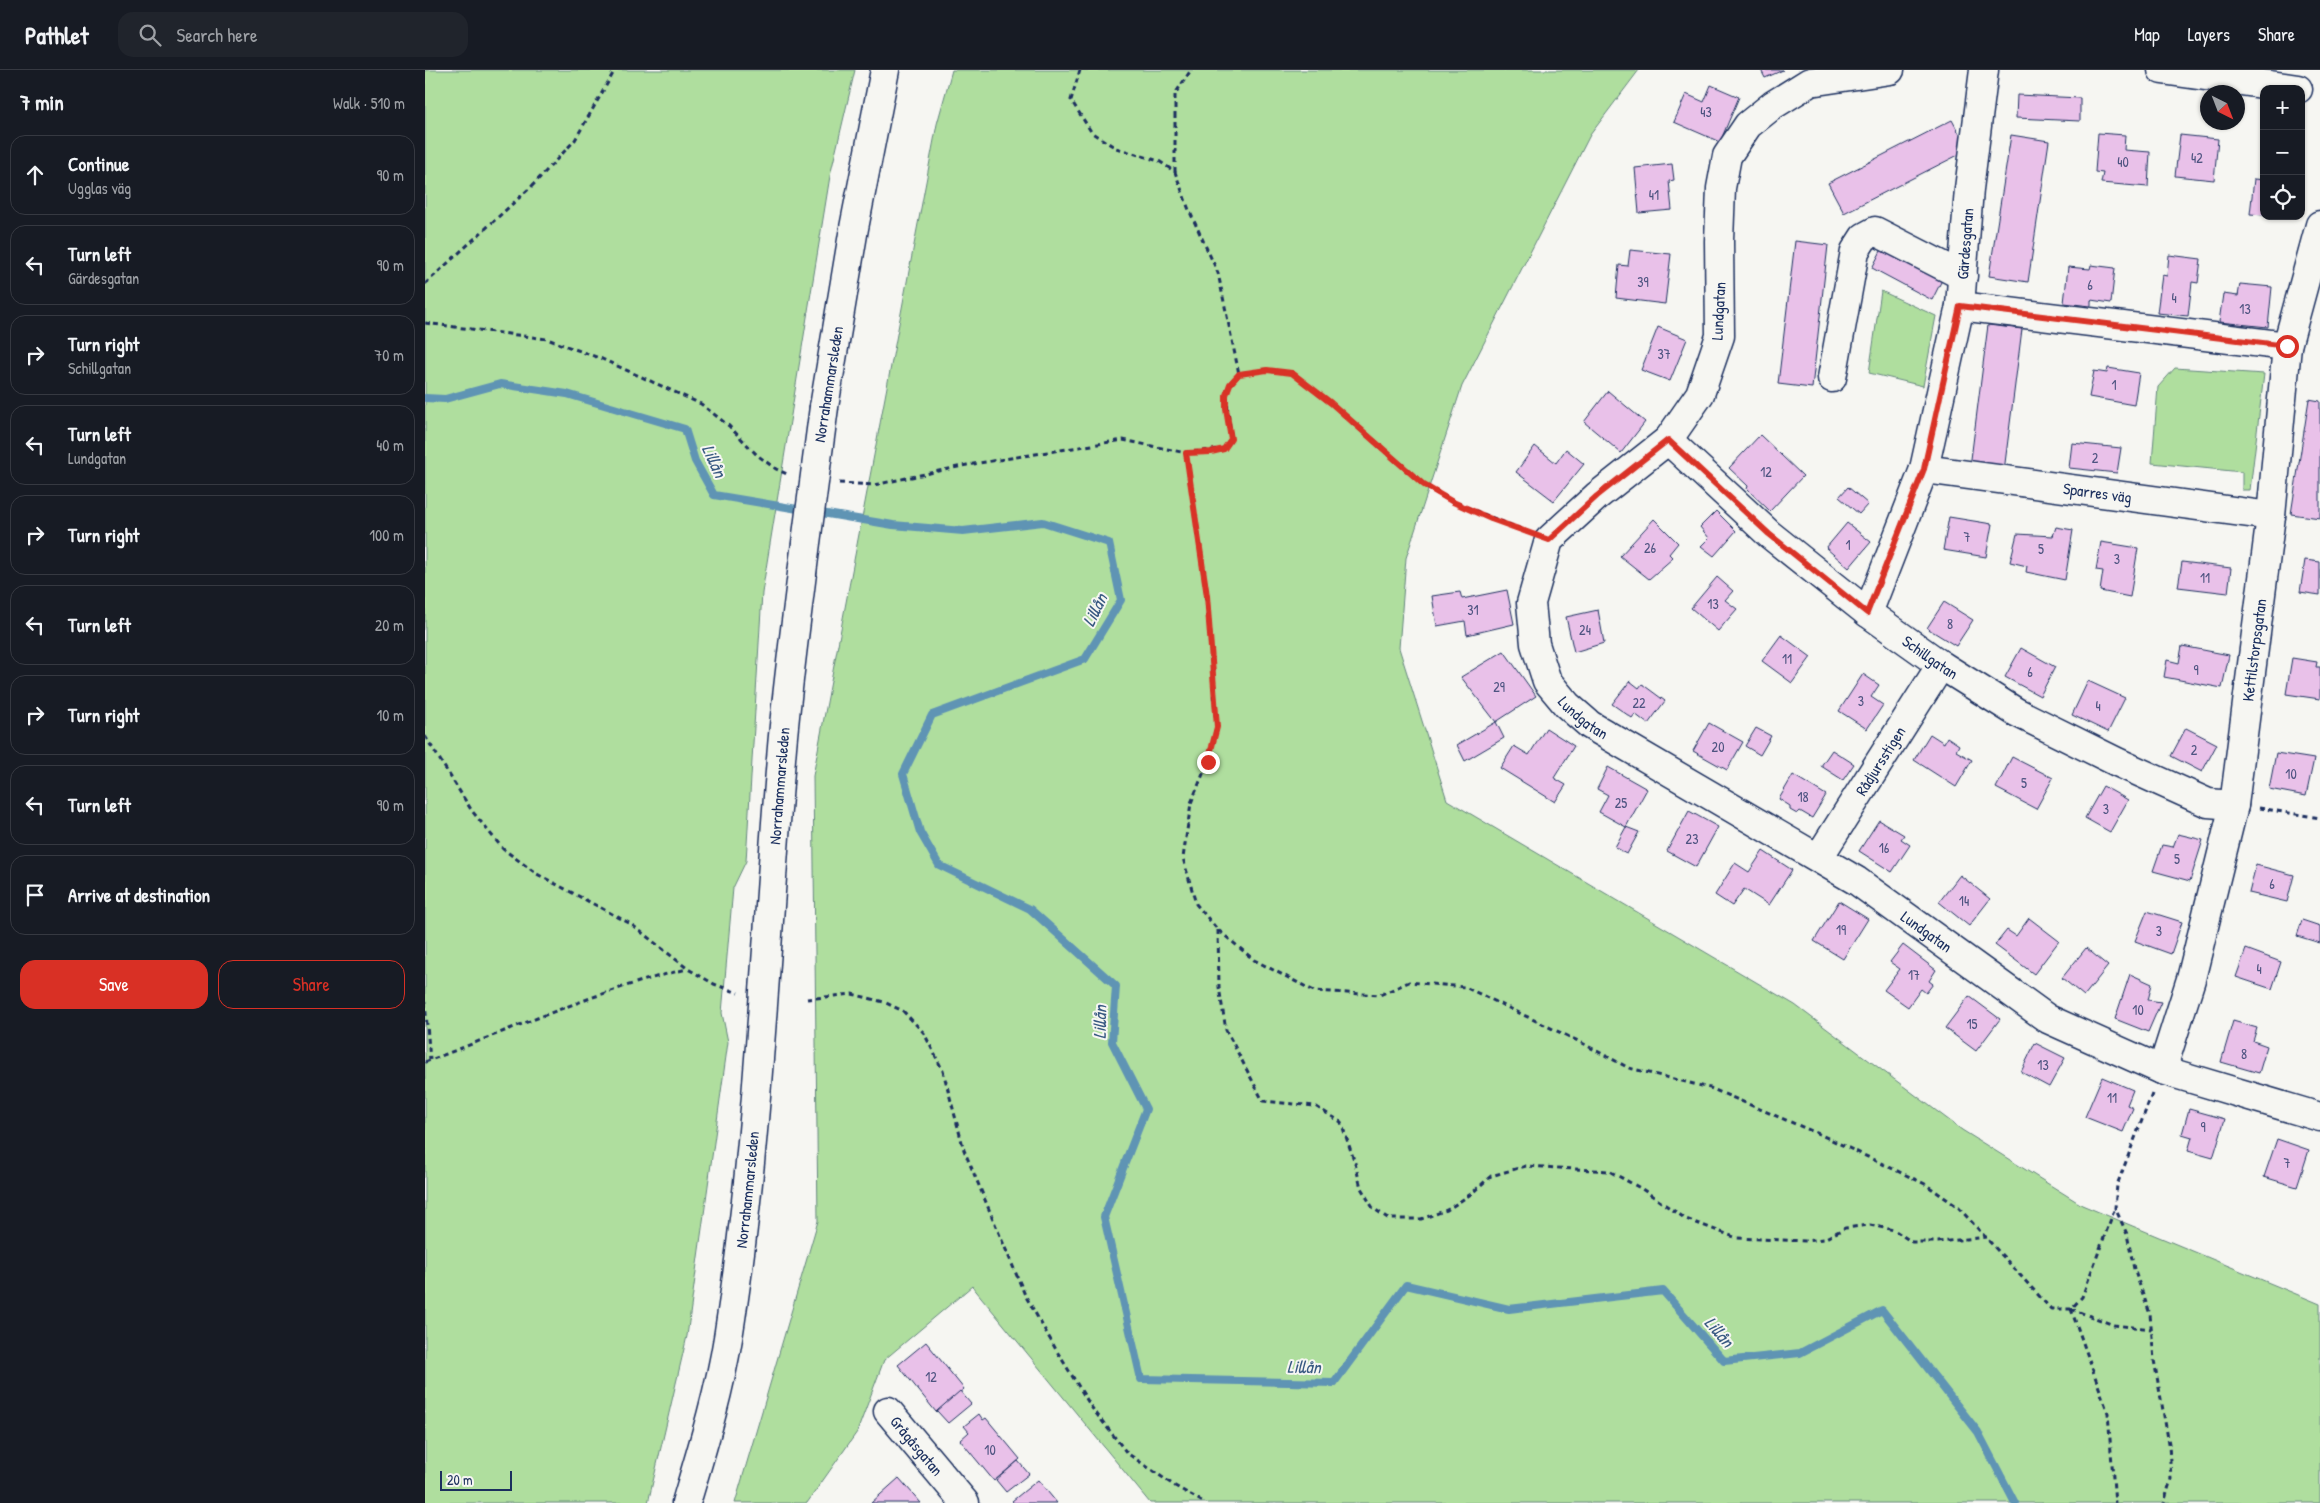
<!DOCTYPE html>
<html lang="en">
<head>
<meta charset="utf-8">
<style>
  body { margin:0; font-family:"Patrick Hand",sans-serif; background:#20242c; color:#f1f3f6 }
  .controls { position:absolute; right:15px; top:15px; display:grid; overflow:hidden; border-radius:10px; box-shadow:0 1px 4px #0004 }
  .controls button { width:45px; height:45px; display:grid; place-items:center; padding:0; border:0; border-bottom:1px solid #363941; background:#171b24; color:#f1f3f6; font:25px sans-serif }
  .compass { position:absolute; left:1775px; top:15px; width:45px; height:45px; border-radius:50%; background:#171b24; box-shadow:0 1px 4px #0004; rotate:138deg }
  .scale { position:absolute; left:15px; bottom:12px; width:72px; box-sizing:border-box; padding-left:5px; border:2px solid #1b2f5e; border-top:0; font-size:14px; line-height:18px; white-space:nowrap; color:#1b2f5e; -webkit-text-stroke:4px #f6f6f2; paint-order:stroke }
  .stop { position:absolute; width:15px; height:15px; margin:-11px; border:4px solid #d93025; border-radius:50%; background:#fff }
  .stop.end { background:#d93025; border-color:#fff; box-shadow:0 1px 5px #0008 }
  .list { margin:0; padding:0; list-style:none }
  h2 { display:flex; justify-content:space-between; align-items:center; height:65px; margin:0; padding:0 20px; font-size:21px }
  h2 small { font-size:16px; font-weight:400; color:#9ea1a6 }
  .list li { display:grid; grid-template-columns:32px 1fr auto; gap:15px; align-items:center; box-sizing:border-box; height:80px; margin:0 10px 10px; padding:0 10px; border:1px solid #363941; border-radius:15px }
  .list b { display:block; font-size:19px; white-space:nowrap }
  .list p { margin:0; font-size:16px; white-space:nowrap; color:#9ea1a6 }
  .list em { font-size:16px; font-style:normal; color:#9ea1a6 }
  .actions { display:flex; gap:10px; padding:15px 20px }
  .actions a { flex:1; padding:11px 0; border:1px solid #d93025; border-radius:15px; text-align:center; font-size:18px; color:#d93025 }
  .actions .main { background:#d93025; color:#fff }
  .icon { flex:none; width:28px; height:28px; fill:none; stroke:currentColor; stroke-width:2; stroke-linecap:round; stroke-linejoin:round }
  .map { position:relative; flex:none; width:1895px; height:1433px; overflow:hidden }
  header { display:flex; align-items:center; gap:30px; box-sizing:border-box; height:70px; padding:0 25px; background:#171b24; border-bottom:1px solid #363941 }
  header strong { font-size:24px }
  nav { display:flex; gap:28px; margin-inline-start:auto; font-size:18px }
  .search { width:350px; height:45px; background:#20242c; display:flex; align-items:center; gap:12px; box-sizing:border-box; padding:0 18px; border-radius:15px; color:#9ea1a6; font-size:19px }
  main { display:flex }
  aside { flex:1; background:#171b24 }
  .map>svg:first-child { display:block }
  .green { fill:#afde9e; stroke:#65867e }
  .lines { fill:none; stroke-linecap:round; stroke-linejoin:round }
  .stream { stroke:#5f94b4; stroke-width:8 }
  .building { fill:#e9c1e9; stroke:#1b2f5e }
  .minor-casing { stroke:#1b2f5e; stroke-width:31 }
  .path { stroke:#1b2f5e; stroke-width:3; stroke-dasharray:5 4; stroke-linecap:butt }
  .minor { stroke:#f6f6f2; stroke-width:28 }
  .minor-bridge-casing { stroke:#1b2f5e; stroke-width:31; stroke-linecap:butt }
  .minor-bridge { stroke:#f6f6f2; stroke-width:28 }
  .route { stroke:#d93025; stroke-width:6 }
  .labels { text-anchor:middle; stroke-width:4; stroke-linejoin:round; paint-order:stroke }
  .number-label { font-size:14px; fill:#4e5481 }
  .street-label { font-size:16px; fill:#1b2f5e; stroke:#f6f6f2 }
  .water-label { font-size:18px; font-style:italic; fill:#385982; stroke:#f6f6f2 }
</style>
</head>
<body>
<header>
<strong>Pathlet</strong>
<div class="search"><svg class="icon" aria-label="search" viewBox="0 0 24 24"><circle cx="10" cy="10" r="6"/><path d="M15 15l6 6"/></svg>Search here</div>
<nav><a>Map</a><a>Layers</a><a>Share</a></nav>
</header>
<main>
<aside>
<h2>7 min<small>Walk · 510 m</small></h2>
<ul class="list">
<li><svg class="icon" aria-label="ahead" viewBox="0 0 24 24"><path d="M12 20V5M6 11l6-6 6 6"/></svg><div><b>Continue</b><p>Ugglas väg</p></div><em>90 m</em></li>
<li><svg class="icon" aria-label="left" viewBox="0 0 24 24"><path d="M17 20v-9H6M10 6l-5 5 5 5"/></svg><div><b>Turn left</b><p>Gärdesgatan</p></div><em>90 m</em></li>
<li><svg class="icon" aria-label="right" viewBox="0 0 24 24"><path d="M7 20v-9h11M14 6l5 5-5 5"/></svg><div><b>Turn right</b><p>Schillgatan</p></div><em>70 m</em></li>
<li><svg class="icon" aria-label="left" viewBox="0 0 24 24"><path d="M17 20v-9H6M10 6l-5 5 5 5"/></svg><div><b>Turn left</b><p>Lundgatan</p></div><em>40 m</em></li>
<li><svg class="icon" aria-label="right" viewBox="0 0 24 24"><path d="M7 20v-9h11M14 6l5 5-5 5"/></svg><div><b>Turn right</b></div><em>100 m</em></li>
<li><svg class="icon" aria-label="left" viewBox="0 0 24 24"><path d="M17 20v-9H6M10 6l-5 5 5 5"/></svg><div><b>Turn left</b></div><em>20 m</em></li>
<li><svg class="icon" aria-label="right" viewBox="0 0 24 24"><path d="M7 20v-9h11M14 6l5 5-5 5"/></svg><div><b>Turn right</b></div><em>10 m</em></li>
<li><svg class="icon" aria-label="left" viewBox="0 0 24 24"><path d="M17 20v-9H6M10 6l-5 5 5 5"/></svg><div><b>Turn left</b></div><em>90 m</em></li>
<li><svg class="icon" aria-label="arrive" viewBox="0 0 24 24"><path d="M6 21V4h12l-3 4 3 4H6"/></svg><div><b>Arrive at destination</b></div></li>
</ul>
<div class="actions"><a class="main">Save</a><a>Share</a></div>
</aside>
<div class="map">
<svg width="1895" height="1433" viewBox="0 0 1895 1433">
  <rect width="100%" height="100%" fill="#f6f6f2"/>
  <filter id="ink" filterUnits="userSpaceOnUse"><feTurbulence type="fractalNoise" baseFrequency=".02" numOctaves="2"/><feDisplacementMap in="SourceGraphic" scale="10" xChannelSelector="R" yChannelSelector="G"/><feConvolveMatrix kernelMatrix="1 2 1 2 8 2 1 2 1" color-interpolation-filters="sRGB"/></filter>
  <g filter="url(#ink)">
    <!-- green -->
    <g class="green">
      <path d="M0 0H430L405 106 337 523 321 791 308 818 297 943 303 972 262 1266 223 1433H0Z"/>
      <path d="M527 0H1214L1165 65 1037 316 981 488 974 578 1022 730 1370 935 1537 1060 1657 1135 1895 1234V1433H725L547 1216 459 1290 432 1362 382 1433H310L393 1151 388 706 512 54Z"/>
      <path d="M1456 221 1511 246 1498 316 1444 303Z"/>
      <path d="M1750 298 1839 304 1825 420H1817V402L1727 393 1733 317Z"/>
    </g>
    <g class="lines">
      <!-- stream -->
      <path class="stream" d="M0 328 20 329 75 314 142 324 260 359 270 391 289 425 468 455 538 461 618 452 684 473 696 530 660 589 507 645 478 704 495 762 514 795 605 839 691 916 687 972 721 1039 679 1147 716 1309 909 1313 981 1215 1084 1239 1238 1221 1299 1291 1375 1283 1457 1240 1553 1362 1590 1433"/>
    </g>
    <!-- building -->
    <g class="building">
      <path d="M1336 0H1358L1340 8Z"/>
      <path d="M1286 15 1314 27 1295 72 1249 52 1261 24 1279 32Z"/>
      <path d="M1592 25 1655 28V51L1591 48Z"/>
      <path d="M1527 50 1543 80 1419 143 1403 113Z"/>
      <path d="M1673 63 1700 65 1699 80 1725 82 1723 117 1676 113 1678 103 1670 102Z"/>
      <path d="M1586 65 1624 71 1603 212 1564 206Z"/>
      <path d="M1755 65 1793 69 1789 110 1750 106Z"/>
      <path d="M1247 94 1249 110 1244 111 1247 140 1214 143 1210 98Z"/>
      <path d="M1829 109 1839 110V145L1825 144Z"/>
      <path d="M1370 171 1403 175 1387 318 1353 314Z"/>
      <path d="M1457 179 1517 210 1507 230 1447 198Z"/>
      <path d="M1205 180 1246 184 1240 234 1191 228 1194 195 1203 196Z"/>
      <path d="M1744 185 1776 189 1773 213 1767 212 1763 246 1732 243 1737 205 1742 206Z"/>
      <path d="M1666 195 1690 198 1686 233 1666 230V236L1639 233 1643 197 1665 199Z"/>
      <path d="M1815 214 1847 217 1843 257 1794 252 1798 224 1813 226Z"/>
      <path d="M1563 255 1597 259 1579 401 1545 397Z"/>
      <path d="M1233 257 1262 269 1245 311 1216 300Z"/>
      <path d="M1683 298 1714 303 1709 335 1664 327 1669 301 1682 303Z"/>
      <path d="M1183 321 1220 352 1196 383 1159 352Z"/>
      <path d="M1884 329 1895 331V448L1866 444Z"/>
      <path d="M1335 365 1378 406 1345 441 1322 419 1323 416 1304 398Z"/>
      <path d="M1647 373 1696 378 1692 403 1644 398Z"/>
      <path d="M1110 376 1131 393 1141 379 1159 394 1129 431 1091 402Z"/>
      <path d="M1423 417 1443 434 1434 444 1414 427Z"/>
      <path d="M1291 441 1311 461 1289 486 1276 476 1284 468 1275 457Z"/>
      <path d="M1524 447 1567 454 1561 487 1518 480Z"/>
      <path d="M1229 449 1253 473 1244 484 1248 488 1224 509 1195 486Z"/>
      <path d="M1422 453 1446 472 1424 498 1401 478Z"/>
      <path d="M1631 457 1648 460 1640 510 1601 502 1602 496 1585 492 1592 464 1628 466Z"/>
      <path d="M1676 472 1713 478 1705 527 1675 521 1678 501 1671 500Z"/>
      <path d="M1880 490 1895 492V525L1875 522Z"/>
      <path d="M1757 492 1806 498 1803 523 1753 517Z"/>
      <path d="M1292 507 1308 521 1300 530 1312 539 1293 561 1266 538Z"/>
      <path d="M1082 520 1089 554 1042 565 1040 551 1012 556 1007 526 1035 522 1037 529Z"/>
      <path d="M1519 532 1548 550 1531 576 1502 558Z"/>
      <path d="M1173 540 1179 573 1149 582 1141 547Z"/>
      <path d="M1356 565 1386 587 1367 613 1337 591Z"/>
      <path d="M1757 576 1804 585 1797 618 1739 607 1742 590 1754 593Z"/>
      <path d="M1596 578 1630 597 1615 626 1580 607Z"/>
      <path d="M1079 581 1111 626 1071 652 1036 607Z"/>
      <path d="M1867 588 1892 592 1891 597H1895V629L1861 624Z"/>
      <path d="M1438 604 1454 615 1446 627 1458 635 1442 659 1414 641Z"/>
      <path d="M1205 611 1214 618 1217 614 1240 631 1223 654 1210 644 1207 648 1187 634Z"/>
      <path d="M1663 611 1700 628 1683 662 1647 645Z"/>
      <path d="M1071 652 1079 668 1040 691 1032 675Z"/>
      <path d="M1284 653 1318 672 1302 700 1268 681Z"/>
      <path d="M1121 658 1149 676 1129 708 1141 715 1130 732 1075 698 1089 676 1104 685Z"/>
      <path d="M1331 658 1346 666 1335 685 1320 676Z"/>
      <path d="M1761 658 1792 674 1777 702 1746 686Z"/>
      <path d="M1505 664 1519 673 1522 667 1534 675 1531 681 1547 690 1531 717 1489 690Z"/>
      <path d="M1407 680 1429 694 1418 710 1396 696Z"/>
      <path d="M1851 683 1889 689 1881 726 1844 719Z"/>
      <path d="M1587 687 1628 708 1611 739 1571 718Z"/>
      <path d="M1183 697 1222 719 1201 757 1174 742 1183 725 1172 719Z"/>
      <path d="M1368 705 1401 725 1387 748 1375 741 1372 744 1365 740V736L1354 729Z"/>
      <path d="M1678 716 1703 730 1685 762 1660 748Z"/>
      <path d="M1264 741 1293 757 1271 797 1242 781Z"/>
      <path d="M1454 750 1479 765 1476 769 1485 775 1467 802 1434 781Z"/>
      <path d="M1201 757 1214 762 1202 784 1190 777Z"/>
      <path d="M1753 764 1778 770 1765 811 1728 801 1737 775 1748 777Z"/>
      <path d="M1338 781 1367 800 1344 835 1319 819 1307 836 1290 825 1310 793 1324 802Z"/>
      <path d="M1831 795 1869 805 1862 832 1824 823Z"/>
      <path d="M1535 805 1565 829 1544 856 1514 832Z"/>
      <path d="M1414 831 1443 849 1418 889 1389 871Z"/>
      <path d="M1722 841 1757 852 1746 884 1710 871Z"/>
      <path d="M1604 848 1634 871 1609 904 1570 875 1582 860 1591 866Z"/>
      <path d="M1877 850 1895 856V873L1872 866Z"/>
      <path d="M1478 875 1511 900 1504 911 1508 914 1501 923 1496 919 1483 937 1459 920 1475 899 1465 892Z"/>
      <path d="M1661 878 1683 896 1659 926 1637 908Z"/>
      <path d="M1821 879 1856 892 1847 919 1811 907Z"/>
      <path d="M1705 904 1727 914 1723 930 1736 932 1723 962 1690 949Z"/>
      <path d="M1544 926 1575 949 1551 981 1520 958Z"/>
      <path d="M1808 951 1832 958 1828 971 1842 976 1834 1003 1796 992Z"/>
      <path d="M1610 973 1640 988 1624 1017 1596 1002Z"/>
      <path d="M1677 1007 1708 1020 1702 1035 1708 1038 1698 1062 1660 1047Z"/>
      <path d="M1764 1039 1800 1049 1788 1088 1763 1081 1767 1067 1757 1064Z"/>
      <path d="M1852 1069 1884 1080 1872 1117 1839 1107Z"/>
      <path d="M501 1272 539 1319 511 1342 473 1295Z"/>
      <path d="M535 1321 546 1334 523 1353 512 1341Z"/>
      <path d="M554 1344 558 1350 561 1348 595 1389 569 1411 535 1370 544 1362 539 1356Z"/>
      <path d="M593 1391 604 1404 581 1422 571 1410Z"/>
      <path d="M474 1408 496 1433H446Z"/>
      <path d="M613 1410 632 1433H589L587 1431Z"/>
    </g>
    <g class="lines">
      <!-- minor casing -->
      <g class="minor-casing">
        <g id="minor">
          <path id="s1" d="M1465 0 1385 12 1348 35 1323 55 1302 86 1296 118 1294 171 1295 266 1275 324 1243 370 1172 426 1124 470 1106 533 1110 574 1122 611 1142 635 1165 655 1432 811 1623 949 1737 1000 1895 1047"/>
          <path d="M1737 0 1873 19"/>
          <path d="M1535 236 1862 276"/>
          <path d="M1407 308 1430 181 1439 167 1450 161 1538 206"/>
          <path d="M399 337 429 158 460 0"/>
          <path id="s2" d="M1243 370 1344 464 1443 543 1516 595 1591 642 1692 692 1783 733 1809 735"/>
          <path id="s3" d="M1499 399 1846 446"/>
          <path id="s4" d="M1443 543 1499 399 1535 236 1544 119 1559 0"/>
          <path id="s5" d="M1394 787 1516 595"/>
          <path id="s6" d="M1737 1000 1766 909 1809 735 1846 446 1862 276 1895 155"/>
          <path id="s7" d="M463 1341 540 1433"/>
          <path id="s8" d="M261 1433C277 1379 294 1324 303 1268 334 1073 340 874 357 677 362 619 370 561 377 503"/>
        </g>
      </g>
      <!-- path -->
      <g class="path">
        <path d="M655 0 646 30 667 63 691 78 734 91 750 102 764 140 793 203 814 304"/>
        <path d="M750 102V24L766 0"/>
        <path d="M0 214 107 116 150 70 190 0"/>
        <path d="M0 253 122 269 177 289 276 334 304 356 332 385 351 399 364 405"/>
        <path d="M761 383 782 526 792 657 783 692 766 733 758 788 771 834 792 859 829 890 889 921 955 925 984 912 1040 917 1153 971 1204 998 1285 1018 1394 1064 1500 1114 1533 1137 1626 1239H1646L1657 1227 1690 1138"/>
        <path d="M414 413 449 415 542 395 698 370 761 383 799 379 806 369 801 325 805 314 814 304 842 300 867 303 906 333 999 415 1028 432 1100 461"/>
        <path d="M0 666 47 741 78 779 112 804 206 854 263 899 289 914 313 923"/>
        <path d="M1834 738 1895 748"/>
        <path d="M793 860 794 917 801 960 838 1031 890 1036 916 1052 930 1093 936 1118 948 1138 964 1149H996L1022 1140 1046 1124 1066 1106 1101 1096 1184 1101 1217 1119 1261 1149 1312 1168 1381 1171 1399 1169 1420 1158 1445 1155 1469 1160 1487 1172H1513L1562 1167"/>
        <path d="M382 929 427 924 459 932 478 941 499 963 518 1001 539 1080 600 1225 633 1283 667 1338 702 1383 750 1416 780 1433"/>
        <path d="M0 932 5 990"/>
        <path d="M0 992C86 960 172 920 262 899"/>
        <path d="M1727 1024 1692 1115 1690 1138 1702 1164 1709 1199 1725 1244 1729 1290 1744 1374 1746 1409 1739 1433"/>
        <path d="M1646 1239 1683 1343 1690 1433"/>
        <path d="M1646 1239 1689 1255 1726 1259"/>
      </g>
      <!-- minor -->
      <use href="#minor" class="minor"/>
      <!-- minor-bridge casing -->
      <g class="minor-bridge-casing">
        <path id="minor-bridge" d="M377 503 399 337"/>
      </g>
      <!-- minor-bridge -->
      <use href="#minor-bridge" class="minor-bridge"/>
    </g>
  </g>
  <g class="lines" filter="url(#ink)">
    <!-- route -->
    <path class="route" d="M783 692 792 657 782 526 761 383 786 382 799 379 806 369 801 339V325L805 314 814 304 842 300 867 303 906 333 999 415 1028 432 1066 449 1124 470 1172 426 1243 370 1344 464 1442 543 1499 399 1535 236 1862 276"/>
  </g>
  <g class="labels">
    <!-- number labels -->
    <g class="number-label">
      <text x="1281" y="47">43</text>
      <text x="1772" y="93">42</text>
      <text x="1698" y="97">40</text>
      <text x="1229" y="130">41</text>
      <text x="1218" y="217">39</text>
      <text x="1665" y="220">6</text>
      <text x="1749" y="233">4</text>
      <text x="1820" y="244">13</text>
      <text x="1239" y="289">37</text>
      <text x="1689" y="320">1</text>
      <text x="1670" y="393">2</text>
      <text x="1341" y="407">12</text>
      <text x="1542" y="472">7</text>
      <text x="1423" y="480">1</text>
      <text x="1225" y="483">26</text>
      <text x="1616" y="484">5</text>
      <text x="1692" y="494">3</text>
      <text x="1780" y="513">11</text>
      <text x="1288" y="539">13</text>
      <text x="1048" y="545">31</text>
      <text x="1525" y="559">8</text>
      <text x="1160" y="565">24</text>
      <text x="1362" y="594">11</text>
      <text x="1771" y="605">9</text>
      <text x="1605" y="607">6</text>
      <text x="1074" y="622">29</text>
      <text x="1436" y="636">3</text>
      <text x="1214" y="638">22</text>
      <text x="1673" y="641">4</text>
      <text x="1293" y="682">20</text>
      <text x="1769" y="685">2</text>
      <text x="1866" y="709">10</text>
      <text x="1599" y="718">5</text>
      <text x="1378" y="732">18</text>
      <text x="1196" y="738">25</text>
      <text x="1681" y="744">3</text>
      <text x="1267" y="774">23</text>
      <text x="1459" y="783">16</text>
      <text x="1752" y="794">5</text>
      <text x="1847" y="819">6</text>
      <text x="1539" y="836">14</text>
      <text x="1416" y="865">19</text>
      <text x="1734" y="866">3</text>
      <text x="1834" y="904">4</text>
      <text x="1489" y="910">17</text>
      <text x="1713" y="945">10</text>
      <text x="1547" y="959">15</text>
      <text x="1819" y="989">8</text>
      <text x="1618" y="1000">13</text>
      <text x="1687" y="1033">11</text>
      <text x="1778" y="1062">9</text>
      <text x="1862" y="1098">7</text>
      <text x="506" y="1312">12</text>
      <text x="565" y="1385">10</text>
    </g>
    <!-- street labels -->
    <g class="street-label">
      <text dy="6" stroke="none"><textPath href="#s4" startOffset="384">Gärdesgatan</textPath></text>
      <text transform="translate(1293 241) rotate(-87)" y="6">Lundgatan</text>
      <text transform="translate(403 314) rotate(-81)" y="6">Norrahammarsleden</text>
      <text dy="6" stroke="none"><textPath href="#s3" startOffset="175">Sparres väg</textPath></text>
      <text dy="6" stroke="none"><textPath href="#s6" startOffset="431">Kettilstorpsgatan</textPath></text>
      <text dy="6" stroke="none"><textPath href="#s2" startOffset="341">Schillgatan</textPath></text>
      <text dy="6" stroke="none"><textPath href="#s1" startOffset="845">Lundgatan</textPath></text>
      <text dy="6" stroke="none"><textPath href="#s5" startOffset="114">Rådjursstigen</textPath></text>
      <text dy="6" stroke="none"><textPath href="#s8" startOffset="725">Norrahammarsleden</textPath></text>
      <text dy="6" stroke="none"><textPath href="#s1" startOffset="1250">Lundgatan</textPath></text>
      <text dy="6" stroke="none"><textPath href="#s8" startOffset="320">Norrahammarsleden</textPath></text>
      <text dy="6" stroke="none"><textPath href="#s7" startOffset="45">Grågåsgatan</textPath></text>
    </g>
    <!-- water labels -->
    <g class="water-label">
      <text transform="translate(289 391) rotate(65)" y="6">Lillån</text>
      <text transform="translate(670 540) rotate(-64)" y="6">Lillån</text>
      <text transform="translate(675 952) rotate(-89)" y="6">Lillån</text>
      <text transform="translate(1294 1262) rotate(49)" y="6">Lillån</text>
      <text transform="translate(879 1297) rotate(1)" y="6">Lillån</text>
    </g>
  </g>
</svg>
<div class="controls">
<button>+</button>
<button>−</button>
<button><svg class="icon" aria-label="locate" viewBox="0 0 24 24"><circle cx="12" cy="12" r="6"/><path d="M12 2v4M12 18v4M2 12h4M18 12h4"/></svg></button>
</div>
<svg class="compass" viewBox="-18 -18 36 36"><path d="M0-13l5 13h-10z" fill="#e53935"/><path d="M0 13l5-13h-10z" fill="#9ea1a6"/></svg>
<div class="scale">20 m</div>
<div class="stop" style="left:1862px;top:276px"></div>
<div class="stop end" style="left:783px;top:692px"></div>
</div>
</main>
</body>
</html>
